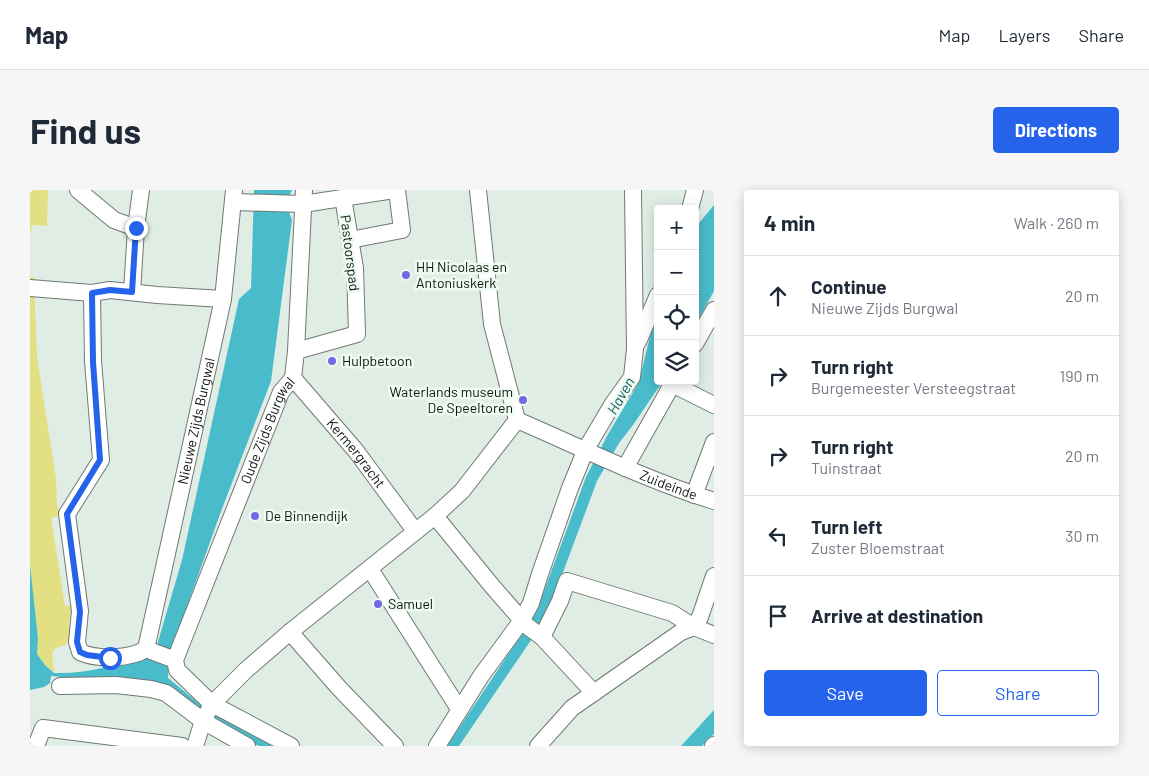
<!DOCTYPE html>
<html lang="en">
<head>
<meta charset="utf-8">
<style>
  body { margin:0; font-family:Barlow,sans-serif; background:#f6f6f7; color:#1f2937 }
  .controls { position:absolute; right:15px; top:15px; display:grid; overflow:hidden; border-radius:5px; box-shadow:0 2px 12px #0003 }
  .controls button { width:45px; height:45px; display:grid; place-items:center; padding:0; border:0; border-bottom:1px solid #e0e1e3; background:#fff; color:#1f2937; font:25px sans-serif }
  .stop { position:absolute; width:15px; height:15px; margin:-11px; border:4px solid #2563eb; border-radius:50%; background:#fff }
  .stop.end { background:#2563eb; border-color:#fff; box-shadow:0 1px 5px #0008 }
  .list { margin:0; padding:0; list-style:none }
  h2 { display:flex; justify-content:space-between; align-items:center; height:65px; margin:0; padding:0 20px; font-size:21px }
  h2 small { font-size:16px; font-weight:400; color:#747a83 }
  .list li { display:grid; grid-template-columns:32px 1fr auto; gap:15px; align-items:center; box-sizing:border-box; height:80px; padding:0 20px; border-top:1px solid #e0e1e3 }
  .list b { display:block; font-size:19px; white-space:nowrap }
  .list p { margin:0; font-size:16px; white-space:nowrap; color:#747a83 }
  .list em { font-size:16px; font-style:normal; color:#747a83 }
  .actions { display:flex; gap:10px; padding:15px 20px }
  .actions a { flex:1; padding:11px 0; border:1px solid #2563eb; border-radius:5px; text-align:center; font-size:18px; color:#2563eb }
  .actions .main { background:#2563eb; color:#fff }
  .icon { flex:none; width:28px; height:28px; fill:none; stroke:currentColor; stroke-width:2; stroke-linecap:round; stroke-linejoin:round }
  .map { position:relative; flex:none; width:684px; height:556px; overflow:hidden; border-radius:5px }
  header { display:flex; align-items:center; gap:30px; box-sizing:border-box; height:70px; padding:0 25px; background:#fff; border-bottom:1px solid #e0e1e3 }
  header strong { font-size:24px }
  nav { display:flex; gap:28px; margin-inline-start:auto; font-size:18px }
  .intro { display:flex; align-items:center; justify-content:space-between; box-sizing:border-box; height:120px; padding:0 30px }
  h1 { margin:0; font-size:35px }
  .button { padding:12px 22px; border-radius:5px; background:#2563eb; color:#fff; font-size:18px; font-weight:700 }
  main { display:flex; gap:30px; padding:0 30px }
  aside { flex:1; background:#fff; border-radius:5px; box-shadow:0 2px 12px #0003 }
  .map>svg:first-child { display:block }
  .green { fill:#e3e084 }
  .water { fill:#49bbcb }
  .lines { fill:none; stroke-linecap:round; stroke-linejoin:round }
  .minor-casing { stroke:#6e7a72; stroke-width:18 }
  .minor { stroke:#fff; stroke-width:16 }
  .route { stroke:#2563eb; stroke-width:6 }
  .poi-dot { fill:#7369e4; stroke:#edfbf2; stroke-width:2 }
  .labels { text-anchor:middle; stroke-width:5; stroke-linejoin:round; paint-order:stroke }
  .street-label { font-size:14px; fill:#0f1310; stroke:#edfbf2 }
  .poi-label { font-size:14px; fill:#0f1310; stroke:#edfbf2; text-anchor:start }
  .water-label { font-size:15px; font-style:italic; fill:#1c5c64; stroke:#edfbf2 }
</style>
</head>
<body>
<header>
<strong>Map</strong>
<nav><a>Map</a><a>Layers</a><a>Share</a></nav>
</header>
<div class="intro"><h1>Find us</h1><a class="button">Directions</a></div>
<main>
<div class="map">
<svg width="684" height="556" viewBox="0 0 684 556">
  <rect width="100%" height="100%" fill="#e0ede5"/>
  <!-- green -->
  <g class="green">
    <path d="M0 0H18L17 36 2 35 0 47Z"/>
    <path d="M0 87H4L7 167 26 288 27 316 30 322 29 326 21 328 35 416 44 415 45 416C38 423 39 434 39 443L42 447 35 455 26 458 22 463 24 483 15 475 7 464 8 448 0 375Z"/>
  </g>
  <!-- water -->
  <g class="water">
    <path d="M224 0H262C256 11 257 18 262 30L241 191 190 324 139 467 138 488 177 520 252 556H229L204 543 134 498 21 486 20 493 14 497 0 500V375L8 448 7 464 15 475 24 483C57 484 94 474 125 462L152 370 209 109 221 98Z"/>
    <path d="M684 15V101L665 135V38Z"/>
    <path d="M628 123V191H633L603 235 589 253 567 291 516 428 429 556H417L506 423 556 287 577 246 609 192 622 138Z"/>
    <path d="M684 520V544L672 556H651Z"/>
  </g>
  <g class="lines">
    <!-- minor casing -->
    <g class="minor-casing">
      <g id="minor">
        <path d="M48 0 84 30 106 38"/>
        <path d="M448 0 462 134 487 230"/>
        <path d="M204 12 273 14 364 0"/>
        <path d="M660 19 665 0"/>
        <path d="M320 50 372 40 367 0"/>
        <path d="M0 98 62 103 80 100 127 105 193 109"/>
        <path d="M102 102 106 38 111 0"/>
        <path id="s1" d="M62 103 63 171 71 270 37 324 50 421 47 452 50 462C67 470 101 469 116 459L193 109 204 0"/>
        <path d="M608 152 628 105"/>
        <path d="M665 154 684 120"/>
        <path d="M266 161 327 144 325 78 313 8"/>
        <path id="s2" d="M263 188 326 261 385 341"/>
        <path d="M642 194 684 215"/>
        <path id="s3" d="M487 230C552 258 616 290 684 311"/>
        <path d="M595 278 644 191"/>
        <path d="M664 305 684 252"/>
        <path d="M405 326 462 396 497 436 512 447 564 503"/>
        <path d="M340 379 429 519"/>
        <path d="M260 442 309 498 365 556"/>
        <path d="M512 447 530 411 537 391 642 423 664 437 670 427 684 386"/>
        <path d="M116 459 145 470"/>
        <path d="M30 496 86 495 121 499 136 503 173 531 217 556"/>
        <path d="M6 556 13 538 152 556"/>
        <path d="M165 556 173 531 182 514 216 480 260 442 405 326 432 301 487 230"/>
        <path id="s4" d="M261 556 182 514 147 480 145 470 251 202 263 188 266 161 274 0"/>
        <path d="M407 556 451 486 492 430 501 413 510 384 540 298 556 259 582 215 602 187 605 159 603 0"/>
        <path d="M508 556 542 518 651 442 664 437 684 445"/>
        <path d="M683 556 684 555"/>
      </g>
    </g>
    <!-- minor -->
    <use href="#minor" class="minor"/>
  </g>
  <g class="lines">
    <!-- route -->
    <path class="route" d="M80 468 57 465 50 462 47 452 50 422 37 324 70 270 63 172 62 103 80 100 102 102 106 38"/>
  </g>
  <!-- markers -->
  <g class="poi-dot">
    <circle cx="376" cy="85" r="5"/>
    <circle cx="302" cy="171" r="5"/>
    <circle cx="493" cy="210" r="5"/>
    <circle cx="225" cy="326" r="5"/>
    <circle cx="348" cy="414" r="5"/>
  </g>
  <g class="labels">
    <!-- street labels -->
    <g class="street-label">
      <text transform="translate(320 63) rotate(83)" y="5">Pastoorspad</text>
      <text dy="5" stroke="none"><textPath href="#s1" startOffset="672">Nieuwe Zijds Burgwal</textPath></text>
      <text dy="5" stroke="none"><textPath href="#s4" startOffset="396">Oude Zijds Burgwal</textPath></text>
      <text dy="5" stroke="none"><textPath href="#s2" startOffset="98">Kermergracht</textPath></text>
      <text dy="5" stroke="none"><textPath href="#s3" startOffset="165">Zuideinde</textPath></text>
    </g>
    <!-- poi labels -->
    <g class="poi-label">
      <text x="386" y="82">HH Nicolaas en<tspan x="386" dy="16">Antoniuskerk</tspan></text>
      <text x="312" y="176">Hulpbetoon</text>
      <text x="483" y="207" text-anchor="end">Waterlands museum<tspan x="483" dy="16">De Speeltoren</tspan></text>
      <text x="235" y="331">De Binnendijk</text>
      <text x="358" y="419">Samuel</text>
    </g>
    <!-- water labels -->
    <g class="water-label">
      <text transform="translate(591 206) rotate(-60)" y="5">Haven</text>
    </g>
  </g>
</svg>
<div class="controls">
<button>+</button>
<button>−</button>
<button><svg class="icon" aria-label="locate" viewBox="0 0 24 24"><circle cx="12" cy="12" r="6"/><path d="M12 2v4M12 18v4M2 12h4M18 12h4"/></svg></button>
<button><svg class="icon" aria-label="layers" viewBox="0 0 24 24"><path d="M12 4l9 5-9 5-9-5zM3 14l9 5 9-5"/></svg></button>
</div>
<div class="stop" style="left:80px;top:468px"></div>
<div class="stop end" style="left:106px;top:38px"></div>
</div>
<aside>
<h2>4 min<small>Walk · 260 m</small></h2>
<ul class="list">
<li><svg class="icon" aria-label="ahead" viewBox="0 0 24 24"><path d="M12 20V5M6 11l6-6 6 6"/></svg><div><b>Continue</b><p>Nieuwe Zijds Burgwal</p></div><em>20 m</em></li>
<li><svg class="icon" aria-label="right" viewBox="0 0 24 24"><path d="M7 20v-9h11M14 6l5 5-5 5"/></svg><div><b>Turn right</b><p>Burgemeester Versteegstraat</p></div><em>190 m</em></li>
<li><svg class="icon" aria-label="right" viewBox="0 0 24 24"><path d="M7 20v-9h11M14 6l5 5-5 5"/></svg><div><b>Turn right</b><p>Tuinstraat</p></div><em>20 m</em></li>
<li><svg class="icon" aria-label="left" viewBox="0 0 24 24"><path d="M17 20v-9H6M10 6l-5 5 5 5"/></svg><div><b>Turn left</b><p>Zuster Bloemstraat</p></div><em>30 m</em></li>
<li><svg class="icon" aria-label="arrive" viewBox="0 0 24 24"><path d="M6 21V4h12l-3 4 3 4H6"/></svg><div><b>Arrive at destination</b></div></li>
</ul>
<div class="actions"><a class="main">Save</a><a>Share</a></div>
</aside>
</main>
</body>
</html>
